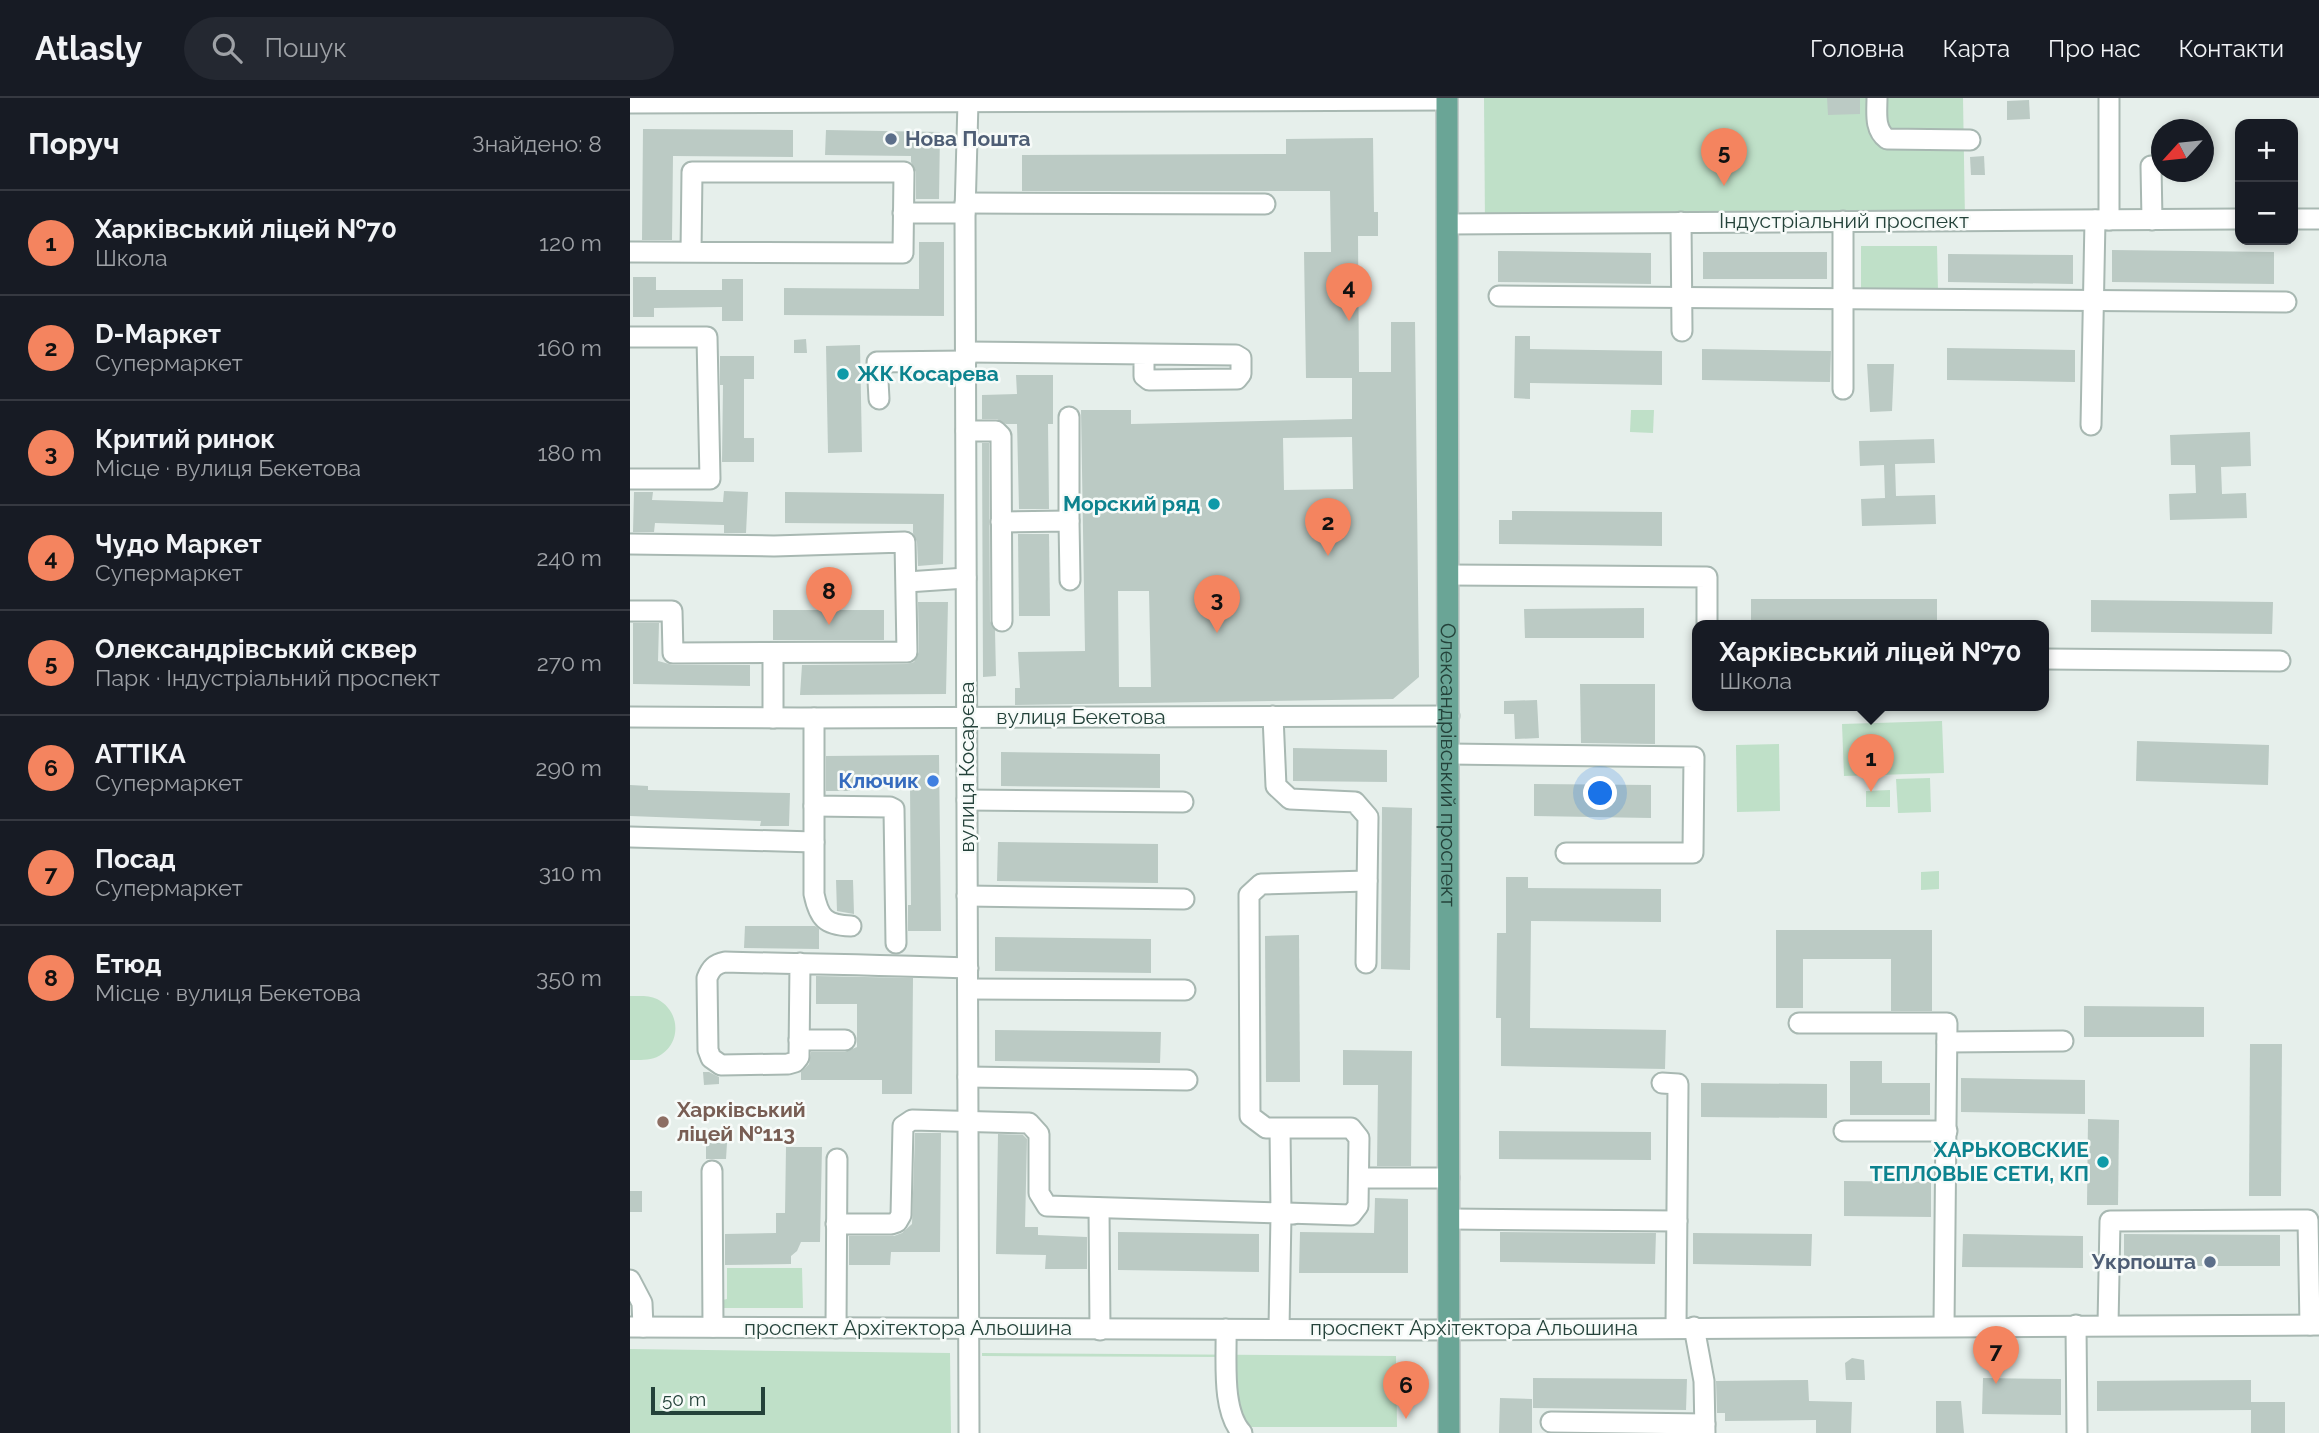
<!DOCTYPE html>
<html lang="uk">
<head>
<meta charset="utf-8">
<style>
  body { margin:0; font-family:Raleway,sans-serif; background:#242831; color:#f1f3f6 }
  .controls { position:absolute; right:21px; top:21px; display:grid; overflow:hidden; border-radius:14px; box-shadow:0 4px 10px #0003 }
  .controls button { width:63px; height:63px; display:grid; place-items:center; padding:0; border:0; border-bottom:2px solid #363941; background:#171b24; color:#f1f3f6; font:35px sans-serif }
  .compass { position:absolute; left:1521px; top:21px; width:63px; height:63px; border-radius:50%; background:#171b24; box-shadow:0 4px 10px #0003; rotate:243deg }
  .scale { position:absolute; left:21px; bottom:18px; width:114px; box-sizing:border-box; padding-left:7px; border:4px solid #24423a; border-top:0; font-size:19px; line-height:24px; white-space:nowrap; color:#24423a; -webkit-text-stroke:5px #f7fbf9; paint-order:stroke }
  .you { position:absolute; left:971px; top:696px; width:24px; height:24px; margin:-18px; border:5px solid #fff; border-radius:50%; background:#1a73e8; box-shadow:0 0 0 10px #1a73e833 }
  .badge { display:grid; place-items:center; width:46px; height:46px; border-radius:50%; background:#f4845f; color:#111; font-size:23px; font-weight:700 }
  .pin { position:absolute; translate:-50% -58px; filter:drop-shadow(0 2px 4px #0008) }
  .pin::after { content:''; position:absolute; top:37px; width:24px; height:21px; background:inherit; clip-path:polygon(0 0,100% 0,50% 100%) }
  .popup { position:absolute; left:1062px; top:522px; width:357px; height:91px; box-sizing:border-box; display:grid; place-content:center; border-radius:14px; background:#171b24; filter:drop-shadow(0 2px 5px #0005); font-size:23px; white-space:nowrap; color:#9ea1a6 }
  .popup b { font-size:26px; color:#f1f3f6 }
  .popup::after { content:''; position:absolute; left:50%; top:100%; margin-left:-14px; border:14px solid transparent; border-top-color:#171b24 }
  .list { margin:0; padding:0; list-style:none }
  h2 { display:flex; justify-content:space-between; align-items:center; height:91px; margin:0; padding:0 28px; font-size:30px }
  h2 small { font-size:23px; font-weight:400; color:#9ea1a6 }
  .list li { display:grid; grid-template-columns:46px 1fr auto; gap:21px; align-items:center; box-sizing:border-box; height:105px; padding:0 28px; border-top:2px solid #363941 }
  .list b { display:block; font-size:26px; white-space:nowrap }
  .list p { margin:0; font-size:23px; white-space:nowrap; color:#9ea1a6 }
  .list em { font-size:23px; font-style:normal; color:#9ea1a6 }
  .icon { flex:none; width:38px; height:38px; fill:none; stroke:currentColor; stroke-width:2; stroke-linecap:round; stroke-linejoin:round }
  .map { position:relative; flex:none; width:1689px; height:1335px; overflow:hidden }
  header { display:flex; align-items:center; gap:42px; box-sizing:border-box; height:98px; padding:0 35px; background:#171b24; border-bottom:2px solid #363941 }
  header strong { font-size:33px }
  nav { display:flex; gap:38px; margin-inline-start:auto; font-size:24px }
  .search { width:490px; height:63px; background:#242831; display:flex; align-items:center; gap:18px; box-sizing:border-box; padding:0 24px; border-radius:38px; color:#9ea1a6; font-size:26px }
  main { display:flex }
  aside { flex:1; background:#171b24 }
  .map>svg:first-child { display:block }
  .green { fill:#bfe0c8 }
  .building { fill:#bbcac4; fill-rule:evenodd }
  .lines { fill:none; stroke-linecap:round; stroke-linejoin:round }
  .minor-casing { stroke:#a8b8b2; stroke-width:23 }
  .major-casing { stroke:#c2cac8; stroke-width:24 }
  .minor { stroke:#fff; stroke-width:19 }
  .major { stroke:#6aa596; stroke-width:21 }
  .service-dot { fill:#5c6f8a; stroke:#f7fbf9; stroke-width:2.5 }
  .culture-dot { fill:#0f9aa8; stroke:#f7fbf9; stroke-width:2.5 }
  .shop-dot { fill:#3f7fe0; stroke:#f7fbf9; stroke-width:2.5 }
  .education-dot { fill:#8d6e63; stroke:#f7fbf9; stroke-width:2.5 }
  .labels { text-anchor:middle; stroke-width:5; stroke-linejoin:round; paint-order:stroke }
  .service-label { font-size:21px; font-weight:bold; fill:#4e5e75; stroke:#f7fbf9; text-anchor:start }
  .street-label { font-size:21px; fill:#24423a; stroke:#f7fbf9 }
  .culture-label { font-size:21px; font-weight:bold; fill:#0d838f; stroke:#f7fbf9; text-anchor:end }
  .shop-label { font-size:21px; font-weight:bold; fill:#366cbe; stroke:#f7fbf9; text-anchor:end }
  .education-label { font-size:21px; font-weight:bold; fill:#785e54; stroke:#f7fbf9; text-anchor:start }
</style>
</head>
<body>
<header>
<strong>Atlasly</strong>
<div class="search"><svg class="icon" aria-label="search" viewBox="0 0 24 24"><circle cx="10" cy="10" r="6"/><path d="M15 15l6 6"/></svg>Пошук</div>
<nav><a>Головна</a><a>Карта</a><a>Про нас</a><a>Контакти</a></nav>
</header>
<main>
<aside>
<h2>Поруч<small>Знайдено: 8</small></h2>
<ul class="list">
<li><span class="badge">1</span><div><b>Харківський ліцей №70</b><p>Школа</p></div><em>120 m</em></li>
<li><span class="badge">2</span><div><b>D-Mаркет</b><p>Супермаркет</p></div><em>160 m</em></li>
<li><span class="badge">3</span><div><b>Критий ринок</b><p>Місце · вулиця Бекетова</p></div><em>180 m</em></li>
<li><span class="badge">4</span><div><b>Чудо Маркет</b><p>Супермаркет</p></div><em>240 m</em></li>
<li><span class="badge">5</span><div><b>Олександрівський сквер</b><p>Парк · Індустріальний проспект</p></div><em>270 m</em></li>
<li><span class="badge">6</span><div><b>АТТІКА</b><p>Супермаркет</p></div><em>290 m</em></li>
<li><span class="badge">7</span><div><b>Посад</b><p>Супермаркет</p></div><em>310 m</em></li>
<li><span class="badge">8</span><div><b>Етюд</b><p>Місце · вулиця Бекетова</p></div><em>350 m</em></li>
</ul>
</aside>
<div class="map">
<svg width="1689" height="1335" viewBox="0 0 1689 1335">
  <rect width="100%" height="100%" fill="#e6efeb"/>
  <!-- green -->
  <g class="green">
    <path d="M854 0H1333L1335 123 855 126Z"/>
    <path d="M1231 148H1307L1308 193H1231Z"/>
    <path d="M1001 312H1024L1023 335 1000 334Z"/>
    <path d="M1312 623 1314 675 1214 678 1212 626Z"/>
    <path d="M1149 646 1150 713 1107 714 1106 647Z"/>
    <path d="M1300 680 1301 714 1268 715 1266 681Z"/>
    <path d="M1260 692V709H1236V693Z"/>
    <path d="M1309 773V791L1291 792V774Z"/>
    <path d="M0 898C9 898 19 897 27 901 49 912 52 942 32 956 23 963 11 962 0 962Z"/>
    <path d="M97 1170H172L173 1210H93V1202L97 1201Z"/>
    <path d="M0 1251 320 1255 321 1335H0Z"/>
    <path d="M352 1255 766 1258 767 1329H607L596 1259 352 1258Z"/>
  </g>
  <!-- building -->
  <g class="building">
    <path d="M1197 0H1230V16L1198 17Z"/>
    <path d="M1399 2 1400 21 1377 22V3Z"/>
    <path d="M13 31 163 32V59L43 58 42 142H12Z"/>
    <path d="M196 32 310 34 309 101H286V74L281 64V58L195 57Z"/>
    <path d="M743 40 744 114H748V138H728L729 274H761V224H785L789 579 763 601 385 607V590H390L388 554 455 553 451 312H501V326L722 321V280H676L674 154H701L700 93H392V57L656 56V41ZM722 339 723 391 654 392 653 340ZM488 493H519L521 589H489Z"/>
    <path d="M1354 58 1355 77H1341L1340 59Z"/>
    <path d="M289 144H314V218L154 217V190L289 191Z"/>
    <path d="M1482 152 1644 154V186L1482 184Z"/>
    <path d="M868 153 1021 155V186L868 184Z"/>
    <rect x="1073" y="154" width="124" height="27"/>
    <path d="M1318 156 1443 157V186L1318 184Z"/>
    <path d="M3 179H26V192H92V181H113V223H92V209L24 210V219H3Z"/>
    <path d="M885 238H900V251L1032 253V287L900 285V301L884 300Z"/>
    <path d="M176 241 177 255H164V242Z"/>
    <path d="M230 247 232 354 198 355 196 248Z"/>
    <path d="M1317 250 1445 252V284L1317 282Z"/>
    <path d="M1072 251 1201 253 1200 284 1072 282Z"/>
    <path d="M90 258H124V281H114V340H124V364H92L93 287H90Z"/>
    <path d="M1237 266H1264L1262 313 1240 314Z"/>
    <path d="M386 277H423V326H418L419 411H389L387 326H376L367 321H352V297L387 296Z"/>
    <path d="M1620 334 1621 368 1591 369 1592 396 1616 395 1617 420 1540 422 1539 396 1566 395 1565 367H1541L1540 337Z"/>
    <path d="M1304 341 1305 365 1265 366 1266 398 1305 397 1306 426 1232 428 1231 401 1255 400 1254 367 1230 368 1229 343Z"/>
    <path d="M352 345H359L360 523 365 532 366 578 353 579Z"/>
    <path d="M94 393 118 394 116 435H94V427L25 425 24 434H3L4 394H23L22 402 93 404Z"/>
    <path d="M155 394 314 396 313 466 288 468 287 444 283 435V426L155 425Z"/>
    <path d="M882 413 1032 414V448L869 446V422H882Z"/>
    <path d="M388 436H419L420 518H389Z"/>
    <rect x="1121" y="501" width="186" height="27"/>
    <path d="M1461 502 1643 504 1642 536 1461 534Z"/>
    <path d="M288 504H318L316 596 170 597 172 567 277 566 284 564 289 554Z"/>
    <path d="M1014 510V540H895L894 511Z"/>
    <rect x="143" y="512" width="111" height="30"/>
    <path d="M3 525H29L28 563 43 567H120V588L3 586Z"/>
    <path d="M950 586H1025V646L951 645Z"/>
    <path d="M907 602 909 640 885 641 884 616H874V603Z"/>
    <path d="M1507 643 1639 647 1638 687 1506 683Z"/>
    <path d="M663 650 757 652V684L663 683Z"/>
    <path d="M371 654 530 656V690L371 688Z"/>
    <path d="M309 657 311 833H278V807H281L280 687H219L220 693H196V658Z"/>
    <path d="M904 686 1021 687V720L904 718Z"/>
    <path d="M0 687 18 688V692L160 695 159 728H130L131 723 0 718Z"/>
    <path d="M752 709 782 710 780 872 751 871Z"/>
    <path d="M368 744 528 746V785L367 783Z"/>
    <path d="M876 779H898V790L1031 791V824L901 823 900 930 1036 932 1035 971 871 968V920H866L867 835H876Z"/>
    <path d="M206 782H223L224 816 207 813Z"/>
    <path d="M115 828H185L189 831V851L114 850Z"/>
    <path d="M1146 832H1302V913H1261V861H1173V910H1146Z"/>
    <path d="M669 837 670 984H636L635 838Z"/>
    <path d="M365 839 521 841V875L365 873Z"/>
    <path d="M186 878 283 880 282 996H252V982H171V974L179 966 181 954H215L227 949V906H186Z"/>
    <path d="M1454 908 1574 909V939H1454Z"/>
    <path d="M365 932 531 934 530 965 365 963Z"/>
    <path d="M1620 946H1652L1651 1098H1619Z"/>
    <path d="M713 952 782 953 781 1068H747L748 987H713Z"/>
    <path d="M1220 963H1252V985H1300V1017H1220Z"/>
    <path d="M73 974H79L89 979V986L74 987Z"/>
    <path d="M1331 980 1455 982V1016L1331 1014Z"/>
    <path d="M1071 985 1197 986V1020L1071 1019Z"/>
    <path d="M1458 1021 1489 1022 1488 1107H1457Z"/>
    <path d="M869 1033 1021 1034V1062L869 1061Z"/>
    <path d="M285 1035H311L310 1154H261L260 1167H219V1138H264L272 1135 282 1126Z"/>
    <path d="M368 1036 393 1037 397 1041 395 1129H408V1137L457 1139V1171H415L416 1157 366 1156Z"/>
    <path d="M76 1045H97L96 1061H76Z"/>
    <path d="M156 1049H192L190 1144H171L167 1153 161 1158V1166L95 1167V1136L146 1135V1115H155Z"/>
    <path d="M1214 1083 1301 1084V1119L1214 1118Z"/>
    <rect x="0" y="1093" width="12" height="21"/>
    <path d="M745 1100 778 1101V1175H669L670 1134 744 1135Z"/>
    <path d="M488 1134 629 1136V1174L488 1172Z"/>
    <path d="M870 1134 1026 1135 1025 1166 870 1164Z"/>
    <path d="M1063 1135 1182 1136 1181 1168 1063 1166Z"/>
    <path d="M1333 1136 1453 1138V1170L1332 1169Z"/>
    <path d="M1494 1136 1650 1137V1168H1494Z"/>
    <path d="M1222 1260 1234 1262 1235 1282H1216L1215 1265Z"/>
    <path d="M903 1280 1057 1281 1056 1312 903 1310Z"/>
    <path d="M1353 1280 1431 1281V1317L1352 1316Z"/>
    <path d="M1178 1282 1179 1303 1222 1304 1221 1335H1186V1322L1095 1323V1315H1087L1086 1283Z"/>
    <path d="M1621 1282V1312L1467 1313V1283Z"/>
    <path d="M870 1300 902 1301V1335H869Z"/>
    <path d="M1306 1303H1331L1334 1335H1306Z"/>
    <rect x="1621" y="1304" width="34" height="31"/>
  </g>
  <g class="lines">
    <!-- minor casing -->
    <g class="minor-casing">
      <g id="minor">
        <path d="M1247 0C1247 15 1244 31 1257 41L1340 42"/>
        <path d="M1479 0V122"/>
        <path d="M338 4 335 115 339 1335"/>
        <path d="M0 5 817 2"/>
        <path d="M1521 68 1522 122"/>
        <path d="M335 105 635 106"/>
        <path d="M273 115H335"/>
        <path d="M1663 121H1689"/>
        <path d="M1051 124 1052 233"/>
        <path d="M818 126 1610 121"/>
        <path d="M0 154 273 155 274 74H62L61 154"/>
        <path d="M869 198 1656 204"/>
        <path d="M0 239H77L80 381H0"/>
        <path d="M336 254 606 257 611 260V276L607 281 519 282 514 278V256"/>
        <path d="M1213 291V123"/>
        <path d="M249 301 247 264 336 263"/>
        <path d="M439 319V423"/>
        <path d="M1461 327 1465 122"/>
        <path d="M336 333H366L371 338 372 523"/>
        <path d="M371 424 439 423 440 482"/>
        <path d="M0 446 144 448 275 444 277 554 43 555 42 513H0"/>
        <path d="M818 477 1077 479V528"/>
        <path d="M277 484 336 480"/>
        <path d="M143 555V620"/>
        <path d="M1414 561 1650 563"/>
        <path d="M643 618 646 688 660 701 725 704 738 719 736 865"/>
        <path d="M0 619 171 620 819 618"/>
        <path d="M184 620V708L260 709 264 711 266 845"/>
        <path d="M819 656 1064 659 1063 755H936"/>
        <path d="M337 702 553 704"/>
        <path d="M184 708V796C189 820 195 827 221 828"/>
        <path d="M0 739 184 744"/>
        <path d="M337 798 554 801"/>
        <path d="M170 865 169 959 165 964 158 966 91 967 81 960 78 952 77 880C81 870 85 866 95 864 176 866 257 867 338 870"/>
        <path d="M338 891 555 892"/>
        <path d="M1169 925H1317L1314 1228"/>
        <path d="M169 942H215"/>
        <path d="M1317 944 1433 943"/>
        <path d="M338 979 557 982"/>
        <path d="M1032 985 1048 986 1046 1229"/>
        <path d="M650 1031 651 1116"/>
        <path d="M1214 1033H1317"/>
        <path d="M82 1073 83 1229"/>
        <path d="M729 1080H819"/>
        <path d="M469 1110 470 1232"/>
        <path d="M820 1121 1047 1123"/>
        <path d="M206 1126H261L267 1124 271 1117 273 1028 282 1022 399 1025 409 1036V1095L417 1108 721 1117 728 1108 729 1040 721 1030H636L620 1018 619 797 631 786 737 783"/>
        <path d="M0 1182 12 1205 13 1229"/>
        <path d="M1446 1227 1447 1335"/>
        <path d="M1478 1227 1480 1123 1678 1122 1680 1227"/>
        <path d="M0 1229 796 1232 1689 1227"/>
        <path d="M1064 1229 1074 1283 1075 1335"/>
        <path d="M206 1230 207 1061"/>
        <path d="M596 1231C597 1261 591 1312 612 1335"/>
        <path d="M649 1231 651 1116H663"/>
        <path d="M921 1324 1075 1326"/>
      </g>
    </g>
    <!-- major casing -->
    <g class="major-casing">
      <g id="major">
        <path id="s1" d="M817 0 819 1335"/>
      </g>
    </g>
    <!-- minor -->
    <use href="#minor" class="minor"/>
    <!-- major -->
    <use href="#major" class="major"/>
  </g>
  <!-- markers -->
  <g class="service-dot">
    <circle cx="261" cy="41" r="7"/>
    <circle cx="1580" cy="1164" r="7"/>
  </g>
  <g class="culture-dot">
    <circle cx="213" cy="276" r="7"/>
    <circle cx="584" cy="406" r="7"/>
    <circle cx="1473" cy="1064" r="7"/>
  </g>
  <circle class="shop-dot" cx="303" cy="683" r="7"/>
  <circle class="education-dot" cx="33" cy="1024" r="7"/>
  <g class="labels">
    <!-- service labels -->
    <g class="service-label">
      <text x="275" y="48">Нова Пошта</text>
      <text x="1566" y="1171" text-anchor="end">Укрпошта</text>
    </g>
    <!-- street labels -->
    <g class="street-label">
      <text x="1214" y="130">Індустріальний проспект</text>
      <text x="451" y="626">вулиця Бекетова</text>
      <text dy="7" stroke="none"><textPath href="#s1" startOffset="667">Олександрівський проспект</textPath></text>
      <text transform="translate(337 669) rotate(-90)" y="7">вулиця Косарєва</text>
      <text x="278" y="1237">проспект Архітектора Альошина</text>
      <text x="844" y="1237">проспект Архітектора Альошина</text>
    </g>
    <!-- culture labels -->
    <g class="culture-label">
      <text x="227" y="283" text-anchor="start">ЖК Косарева</text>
      <text x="570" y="413">Морский ряд</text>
      <text x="1459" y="1059">ХАРЬКОВСКИЕ<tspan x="1459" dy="24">ТЕПЛОВЫЕ СЕТИ, КП</tspan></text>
    </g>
    <!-- shop labels -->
    <g class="shop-label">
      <text x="289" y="690">Ключик</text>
    </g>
    <!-- education labels -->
    <g class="education-label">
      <text x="47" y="1019">Харківський<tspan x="47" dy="24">ліцей №113</tspan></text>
    </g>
  </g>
</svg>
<div class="controls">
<button>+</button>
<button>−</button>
</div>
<svg class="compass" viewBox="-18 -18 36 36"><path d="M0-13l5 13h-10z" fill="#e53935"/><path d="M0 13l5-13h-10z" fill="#9ea1a6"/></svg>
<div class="scale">50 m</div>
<div class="you"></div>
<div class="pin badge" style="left:1241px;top:694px">1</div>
<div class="popup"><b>Харківський ліцей №70</b>Школа</div>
<div class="pin badge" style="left:698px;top:458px">2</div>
<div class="pin badge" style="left:587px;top:535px">3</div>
<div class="pin badge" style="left:719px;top:223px">4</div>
<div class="pin badge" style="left:1094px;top:88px">5</div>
<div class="pin badge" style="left:776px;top:1321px">6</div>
<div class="pin badge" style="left:1366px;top:1286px">7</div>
<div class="pin badge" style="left:199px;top:527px">8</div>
</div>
</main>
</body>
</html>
